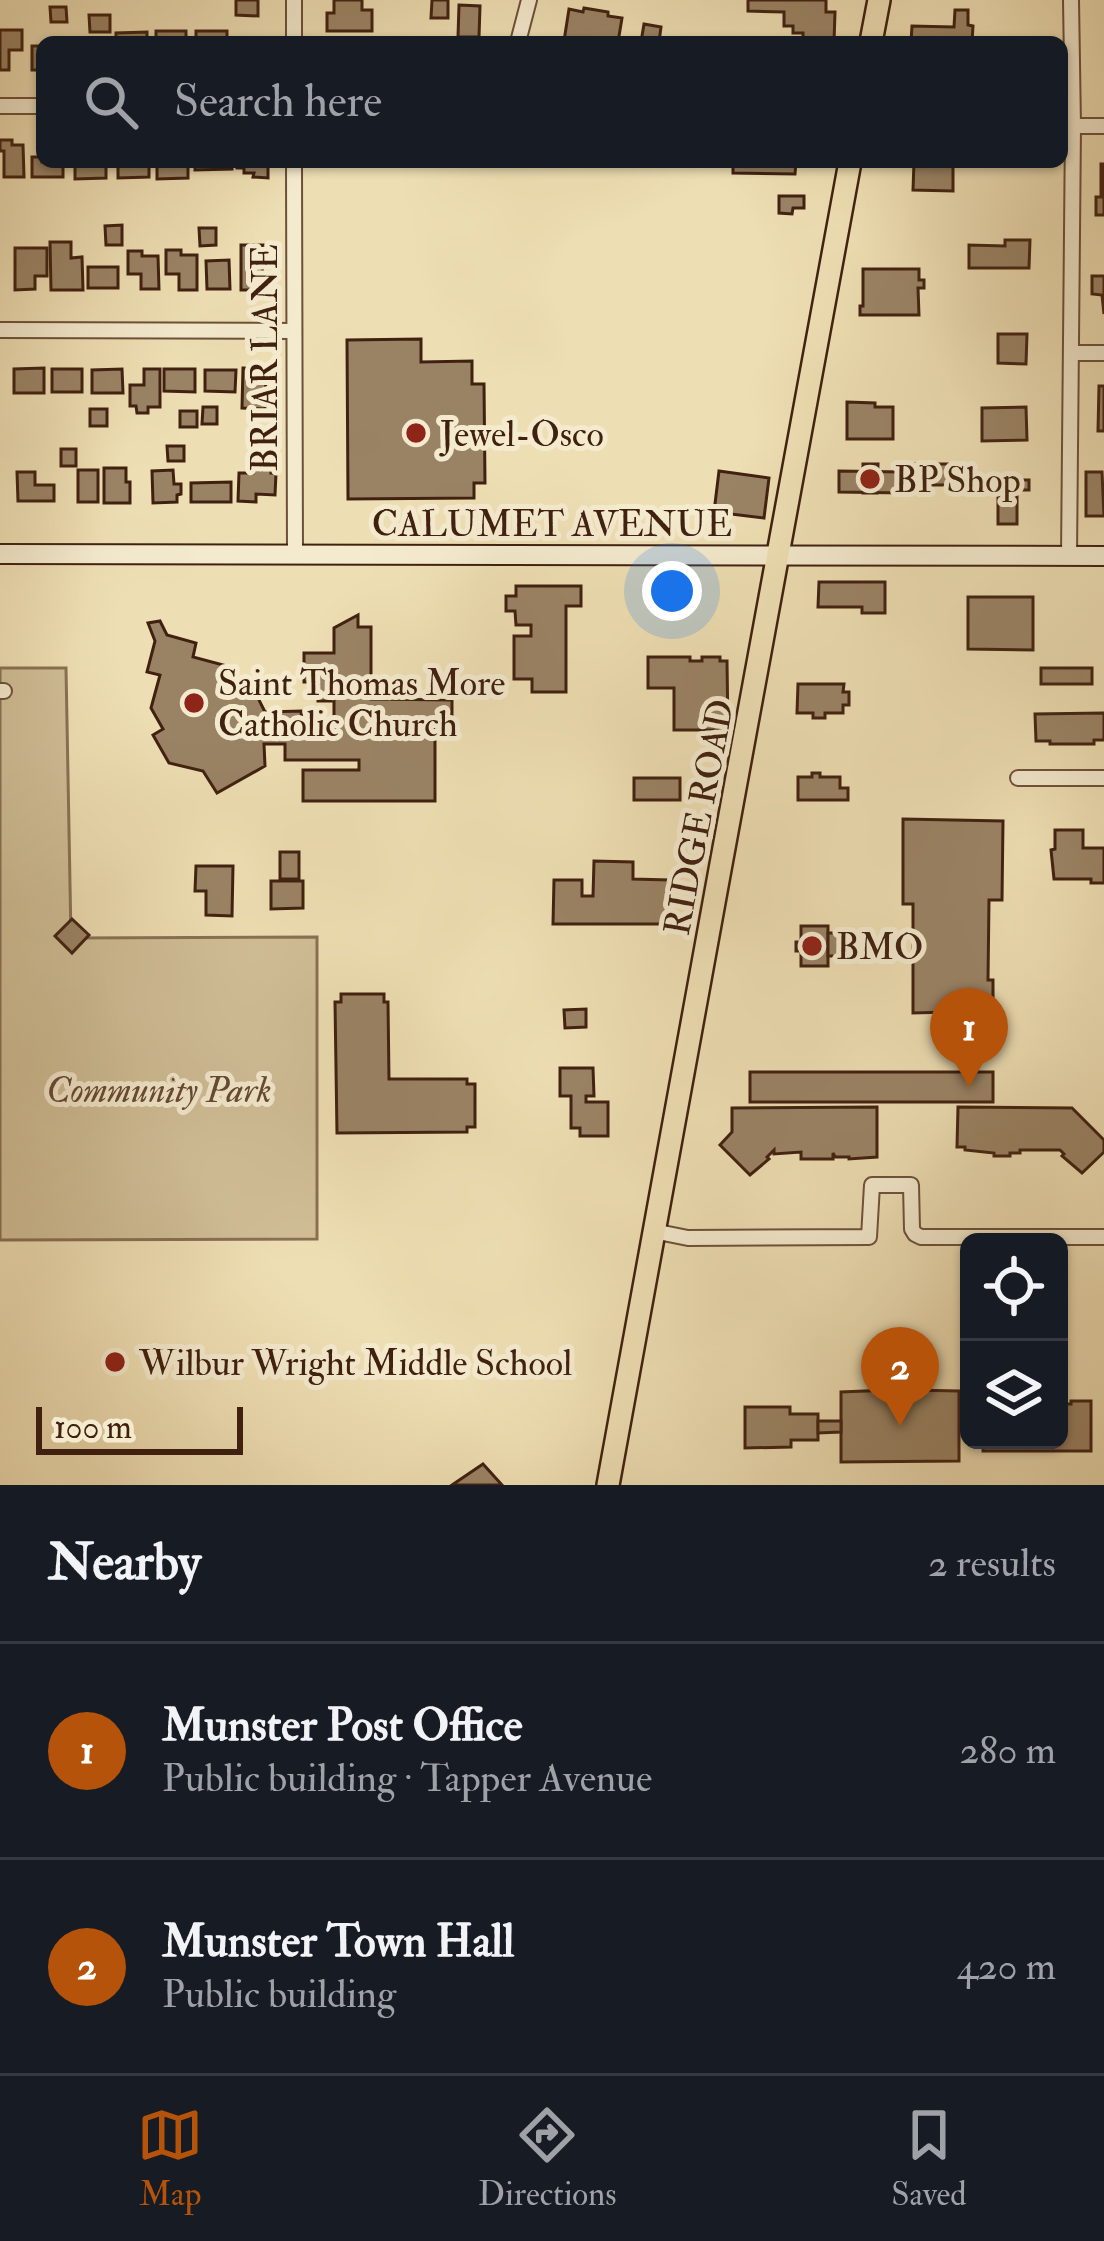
<!DOCTYPE html>
<html lang="en">
<head>
<meta charset="utf-8">
<style>
  body { margin:0; font-family:"IM FELL Double Pica",serif; background:#20242c; color:#f1f3f6 }
  .controls { position:absolute; right:36px; bottom:36px; display:grid; overflow:hidden; border-radius:18px; box-shadow:0 3px 9px #0004 }
  .controls button { width:108px; height:108px; display:grid; place-items:center; padding:0; border:0; border-bottom:3px solid #363941; background:#171b24; color:#f1f3f6; font:60px sans-serif }
  .scale { position:absolute; left:36px; bottom:30px; width:207px; box-sizing:border-box; padding-left:12px; border:6px solid #402110; border-top:0; font-size:33px; line-height:42px; white-space:nowrap; color:#402110; -webkit-text-stroke:9px #f4eace; paint-order:stroke }
  .you { position:absolute; left:672px; top:591px; width:42px; height:42px; margin:-30px; border:9px solid #fff; border-radius:50%; background:#1a73e8; box-shadow:0 0 0 18px #1a73e833 }
  .badge { display:grid; place-items:center; width:78px; height:78px; border-radius:50%; background:#b45309; color:#fff; font-size:39px; font-weight:700 }
  .pin { position:absolute; translate:-50% -99px; filter:drop-shadow(0 3px 6px #0008) }
  .pin::after { content:''; position:absolute; top:63px; width:42px; height:36px; background:inherit; clip-path:polygon(0 0,100% 0,50% 100%) }
  .list { margin:0; padding:0; list-style:none }
  h2 { display:flex; justify-content:space-between; align-items:center; height:156px; margin:0; padding:0 48px; font-size:51px }
  h2 small { font-size:39px; font-weight:400; color:#9ea1a6 }
  .list li { display:grid; grid-template-columns:78px 1fr auto; gap:36px; align-items:center; box-sizing:border-box; height:216px; padding:0 48px; border-top:3px solid #363941 }
  .list b { display:block; font-size:45px; white-space:nowrap }
  .list p { margin:0; font-size:39px; white-space:nowrap; color:#9ea1a6 }
  .list em { font-size:39px; font-style:normal; color:#9ea1a6 }
  .icon { flex:none; width:66px; height:66px; fill:none; stroke:currentColor; stroke-width:2; stroke-linecap:round; stroke-linejoin:round }
  .map { position:relative; flex:none; width:1104px; height:1485px; overflow:hidden }
  .search { position:absolute; background:#171b24; box-shadow:0 3px 9px #0004; left:36px; right:36px; top:36px; height:132px; display:flex; align-items:center; gap:30px; box-sizing:border-box; padding:0 42px; border-radius:18px; color:#9ea1a6; font-size:45px }
  .sheet { height:588px; background:#171b24 }
  nav { display:flex; justify-content:space-around; align-items:center; box-sizing:border-box; height:168px; border-top:3px solid #363941; background:#171b24; font-size:33px; color:#9ea1a6 }
  nav a { display:grid; justify-items:center; gap:6px }
  nav .on { color:#b45309 }
  .map>svg:first-child { display:block }
  .green { fill:#d0be97; stroke:#887054; stroke-width:3 }
  .building { fill:#9a8365; stroke:#402110; stroke-width:3 }
  .lines { fill:none; stroke-linecap:round; stroke-linejoin:round }
  .street-casing { stroke:#6c5039; stroke-width:18 }
  .secondary-casing { stroke:#402110; stroke-width:22 }
  .primary-casing { stroke:#402110; stroke-width:26 }
  .street { stroke:#f4eace; stroke-width:14 }
  .secondary { stroke:#f4eace; stroke-width:18 }
  .primary { stroke:#eedeb3; stroke-width:21 }
  .poi-dot { fill:#8f2418; stroke:#f4eace; stroke-width:4.5 }
  .labels { text-anchor:middle; stroke-width:10; stroke-linejoin:round; paint-order:stroke }
  .street-label { font-size:36px; fill:#402110; stroke:#f4eace }
  .poi-label { font-size:36px; fill:#402110; stroke:#f4eace; text-anchor:start }
  .park-label { font-size:36px; font-style:italic; fill:#644832; stroke:#f4eace }
</style>
</head>
<body>
<div class="map">
<svg width="1104" height="1485" viewBox="0 0 1104 1485">
  <rect width="100%" height="100%" fill="#eedeb3"/>
  <filter id="stains"><feTurbulence type="fractalNoise" baseFrequency=".00167" numOctaves="4"/><feColorMatrix values="0 0 0 0 .2 0 0 0 0 .09 0 0 0 0 .02 0 0 0 .5 -.17"/></filter>
  <radialGradient id="worn" r=".72"><stop offset=".6" stop-color="#630" stop-opacity="0"/><stop offset="1" stop-color="#630" stop-opacity=".3"/></radialGradient>
  <!-- green -->
  <path class="green" d="M0 668H66L71 938 317 937V1239L0 1240Z"/>
  <!-- building -->
  <g class="building">
    <path d="M236 0H258V16L236 15Z"/>
    <path d="M334 0H362V10H372V31H327V13H334Z"/>
    <path d="M432 0H448V18H431Z"/>
    <path d="M748 0H826V12H835L834 42H803V33H793V26H784V12L748 11Z"/>
    <path d="M459 5 480 6 479 37H458Z"/>
    <path d="M50 7H66L67 22H51Z"/>
    <path d="M584 8 608 12V16L622 18 618 42H560L564 41 569 9 583 12Z"/>
    <path d="M955 10H968V25L973 26 972 42H911L912 26 954 27Z"/>
    <path d="M89 15H110V32H90Z"/>
    <path d="M644 24 661 27 659 42H641Z"/>
    <path d="M0 30H22V50H9V70H0Z"/>
    <rect x="156" y="31" width="30" height="11"/>
    <rect x="196" y="31" width="31" height="11"/>
    <path d="M147 32V42H116V33Z"/>
    <rect x="32" y="46" width="10" height="24"/>
    <path d="M0 140H12V145H23L24 177H4V151H0Z"/>
    <path d="M32 157H42V162H63V177H32Z"/>
    <path d="M75 162H106V178L75 179Z"/>
    <path d="M118 162H149V177L118 178Z"/>
    <path d="M157 162H188V178L157 179Z"/>
    <path d="M195 162H232V169L195 170Z"/>
    <path d="M237 162H268V178L253 177 254 173H244V168H237Z"/>
    <path d="M733 162H796L795 174 733 173Z"/>
    <path d="M914 162H953V191L913 190Z"/>
    <path d="M1101 164H1104V215H1096V197H1101Z"/>
    <path d="M779 196H804V208H793L792 214 779 213Z"/>
    <path d="M122 225V245H106L105 226Z"/>
    <path d="M199 228H216V245L200 246Z"/>
    <path d="M1005 240H1030L1029 268H969V245L1005 246Z"/>
    <path d="M50 242H71V258L82 257 83 290H51Z"/>
    <path d="M241 245H263L262 290H241Z"/>
    <path d="M15 248H47V276H35V289L15 290Z"/>
    <path d="M166 250H181V255H197V290H179V274H166Z"/>
    <path d="M128 251H142V256H158L159 289H141V274H128Z"/>
    <path d="M229 260 230 289H207L206 261Z"/>
    <rect x="88" y="267" width="30" height="21"/>
    <path d="M863 269H919V280H924V288H918L919 315H860V306H863Z"/>
    <path d="M1092 276H1104V314L1102 295 1092 294Z"/>
    <path d="M998 334H1027L1026 364 998 363Z"/>
    <path d="M421 339V362L472 361V384H484L485 483H474V498L348 499 347 340Z"/>
    <path d="M44 368V393H14V369Z"/>
    <path d="M243 368 266 369 265 409 242 408Z"/>
    <rect x="52" y="369" width="30" height="23"/>
    <path d="M122 369 123 393H92V370Z"/>
    <path d="M144 369H160V407H148V413H137L136 406H130V385H144Z"/>
    <path d="M164 369H195V392L164 391Z"/>
    <path d="M205 370H236L235 392 205 391Z"/>
    <path d="M1099 386H1104V431H1098Z"/>
    <path d="M847 402 875 403V407H893V439H847Z"/>
    <path d="M203 407H217V424H202Z"/>
    <path d="M1026 407 1027 440 982 441V408Z"/>
    <rect x="90" y="409" width="17" height="17"/>
    <rect x="180" y="411" width="17" height="16"/>
    <path d="M167 446H184V461H168Z"/>
    <rect x="61" y="449" width="15" height="17"/>
    <path d="M254 452H272L271 473H276L275 495 256 494V502L238 501 239 473H253Z"/>
    <path d="M863 464H878L877 493H863Z"/>
    <rect x="915" y="464" width="35" height="21"/>
    <path d="M104 468H126V482H130V503H104Z"/>
    <rect x="78" y="470" width="20" height="32"/>
    <path d="M173 470 174 484H181V494L177 495V502L153 503 152 471Z"/>
    <path d="M719 471 769 478 764 518 714 512Z"/>
    <path d="M839 471 903 472V493L839 492Z"/>
    <path d="M17 472H35V485H54V501H18Z"/>
    <path d="M1086 472H1102L1104 516H1086Z"/>
    <rect x="989" y="480" width="40" height="10"/>
    <path d="M231 482V502H191V483Z"/>
    <rect x="998" y="496" width="19" height="28"/>
    <path d="M819 582H885V613H862V607H818Z"/>
    <path d="M516 586H581V606H566V692H532V679H514V636H531V625H516L515 611H506V596H516Z"/>
    <path d="M968 597H1033V650L968 649Z"/>
    <path d="M358 615V627H371V699L452 700V719H435V801H303V770H359V760H285V744H264L265 766 217 793 203 771 169 763 153 735 163 729 151 708 160 675 147 672 155 641 148 623 160 621 167 635 196 643 193 657 227 666 244 696 254 690 265 712 301 711 302 721H334V701H318V682H304V653H334V628Z"/>
    <path d="M648 657H690V661H702V657H720V661H727L728 730H674V688H648Z"/>
    <rect x="1041" y="668" width="51" height="16"/>
    <path d="M798 684H844L843 692H849V705H843V713H825V718H813V713H797Z"/>
    <path d="M1104 713V740H1094V744H1050V741H1036L1035 714Z"/>
    <path d="M812 773H820V777H840V788H848V800H798V777H812Z"/>
    <rect x="634" y="778" width="46" height="22"/>
    <path d="M903 819 1003 821 1002 900H989L988 980H993V1003H988V1011L913 1013V904H903Z"/>
    <path d="M1055 830H1083V848H1104V883H1091V879H1054L1051 850 1055 849Z"/>
    <rect x="280" y="852" width="19" height="27"/>
    <path d="M594 861 633 862V879L669 880 667 924H553L554 880H582V896H593Z"/>
    <path d="M196 866H233L232 916 206 915V891H195Z"/>
    <path d="M271 881H303V908L271 909Z"/>
    <path d="M72 919 89 935 72 953 55 936Z"/>
    <path d="M801 926H828V966H801V951H796V942H801Z"/>
    <rect x="828" y="933" width="25" height="23"/>
    <path d="M341 994H384V1002H388L389 1079H467V1084H475V1127H467V1132L337 1133 335 1002H341Z"/>
    <path d="M586 1009V1027L565 1028 564 1010Z"/>
    <path d="M560 1068H593L594 1096H586V1102H608V1136H580V1128H571V1096H560Z"/>
    <rect x="750" y="1072" width="243" height="30"/>
    <path d="M877 1107V1157L849 1159V1157H835L833 1153V1159H801V1152L774 1154V1150L767 1157 769 1159 750 1175 720 1145 732 1132V1108Z"/>
    <path d="M958 1107 1072 1108 1104 1140V1152L1082 1173 1062 1156 1064 1154 1060 1150H1020V1153H1010V1156H994V1153L965 1150V1147H957Z"/>
    <path d="M888 1384H911V1390L959 1391V1461L841 1462V1392L889 1390Z"/>
    <path d="M1071 1401H1091V1451H983V1440H1059V1404H1071Z"/>
    <path d="M745 1407H790V1414H818V1440H791V1447L745 1448Z"/>
    <path d="M818 1421H841V1432L818 1433Z"/>
    <path d="M483 1464 502 1485H452Z"/>
  </g>
  <g class="lines">
    <!-- street casing -->
    <g class="street-casing">
      <g id="street">
        <path d="M294 0V42"/>
        <path d="M518 42 529 0"/>
        <path d="M0 106H42"/>
        <path d="M1073 126H1104"/>
        <path d="M294 162 295 555"/>
        <path d="M0 330 294 331"/>
        <path d="M1071 353H1104"/>
        <path d="M1069 556 1073 126 1071 0"/>
        <path d="M0 691H4"/>
        <path d="M1018 778H1104"/>
        <path d="M653 1231 688 1238 869 1237 872 1185H911L912 1229 915 1234 921 1237H1104"/>
      </g>
    </g>
    <!-- secondary casing -->
    <g class="secondary-casing">
      <path id="secondary" d="M0 554 1104 556"/>
    </g>
    <!-- primary casing -->
    <g class="primary-casing">
      <g id="primary">
        <path d="M871 42 879 0"/>
        <path d="M608 1485C685 1043 772 604 850 162"/>
      </g>
    </g>
    <!-- street -->
    <use href="#street" class="street"/>
    <!-- secondary -->
    <use href="#secondary" class="secondary"/>
    <!-- primary -->
    <use href="#primary" class="primary"/>
  </g>
  <!-- markers -->
  <g class="poi-dot">
    <circle cx="416" cy="433" r="12"/>
    <circle cx="870" cy="479" r="12"/>
    <circle cx="194" cy="703" r="12"/>
    <circle cx="812" cy="946" r="12"/>
    <circle cx="115" cy="1362" r="12"/>
  </g>
  <g class="labels">
    <!-- street labels -->
    <g class="street-label">
      <text transform="translate(264 358) rotate(-90)" y="13">BRIAR LANE</text>
      <text x="552" y="536">CALUMET AVENUE</text>
      <text transform="translate(698 817) rotate(-79)" y="13">RIDGE ROAD</text>
    </g>
    <!-- poi labels -->
    <g class="poi-label">
      <text x="440" y="446">Jewel-Osco</text>
      <text x="894" y="492">BP Shop</text>
      <text x="218" y="695">Saint Thomas More<tspan x="218" dy="41">Catholic Church</tspan></text>
      <text x="836" y="959">BMO</text>
      <text x="139" y="1375">Wilbur Wright Middle School</text>
    </g>
    <!-- park labels -->
    <g class="park-label">
      <text x="159" y="1102">Community Park</text>
    </g>
  </g>
  <rect width="100%" height="100%" filter="url(#stains)"/>
  <rect width="100%" height="100%" fill="url(#worn)"/>
</svg>
<div class="controls">
<button><svg class="icon" aria-label="locate" viewBox="0 0 24 24"><circle cx="12" cy="12" r="6"/><path d="M12 2v4M12 18v4M2 12h4M18 12h4"/></svg></button>
<button><svg class="icon" aria-label="layers" viewBox="0 0 24 24"><path d="M12 4l9 5-9 5-9-5zM3 14l9 5 9-5"/></svg></button>
</div>
<div class="scale">100 m</div>
<div class="you"></div>
<div class="pin badge" style="left:969px;top:1087px">1</div>
<div class="pin badge" style="left:900px;top:1426px">2</div>
<div class="search"><svg class="icon" aria-label="search" viewBox="0 0 24 24"><circle cx="10" cy="10" r="6"/><path d="M15 15l6 6"/></svg>Search here</div>
</div>
<section class="sheet">
<h2>Nearby<small>2 results</small></h2>
<ul class="list">
<li><span class="badge">1</span><div><b>Munster Post Office</b><p>Public building · Tapper Avenue</p></div><em>280 m</em></li>
<li><span class="badge">2</span><div><b>Munster Town Hall</b><p>Public building</p></div><em>420 m</em></li>
</ul>
</section>
<nav>
<a class="on"><svg class="icon" aria-label="map" viewBox="0 0 24 24"><path d="M3 6l6-2 6 2 6-2v14l-6 2-6-2-6 2zM9 4v14M15 6v14"/></svg>Map</a>
<a><svg class="icon" aria-label="directions" viewBox="0 0 24 24"><path d="M12 3l9 9-9 9-9-9zM9 14v-3h6M13 9l2 2-2 2"/></svg>Directions</a>
<a><svg class="icon" aria-label="saved" viewBox="0 0 24 24"><path d="M7 4h10v16l-5-4-5 4z"/></svg>Saved</a>
</nav>
</body>
</html>
